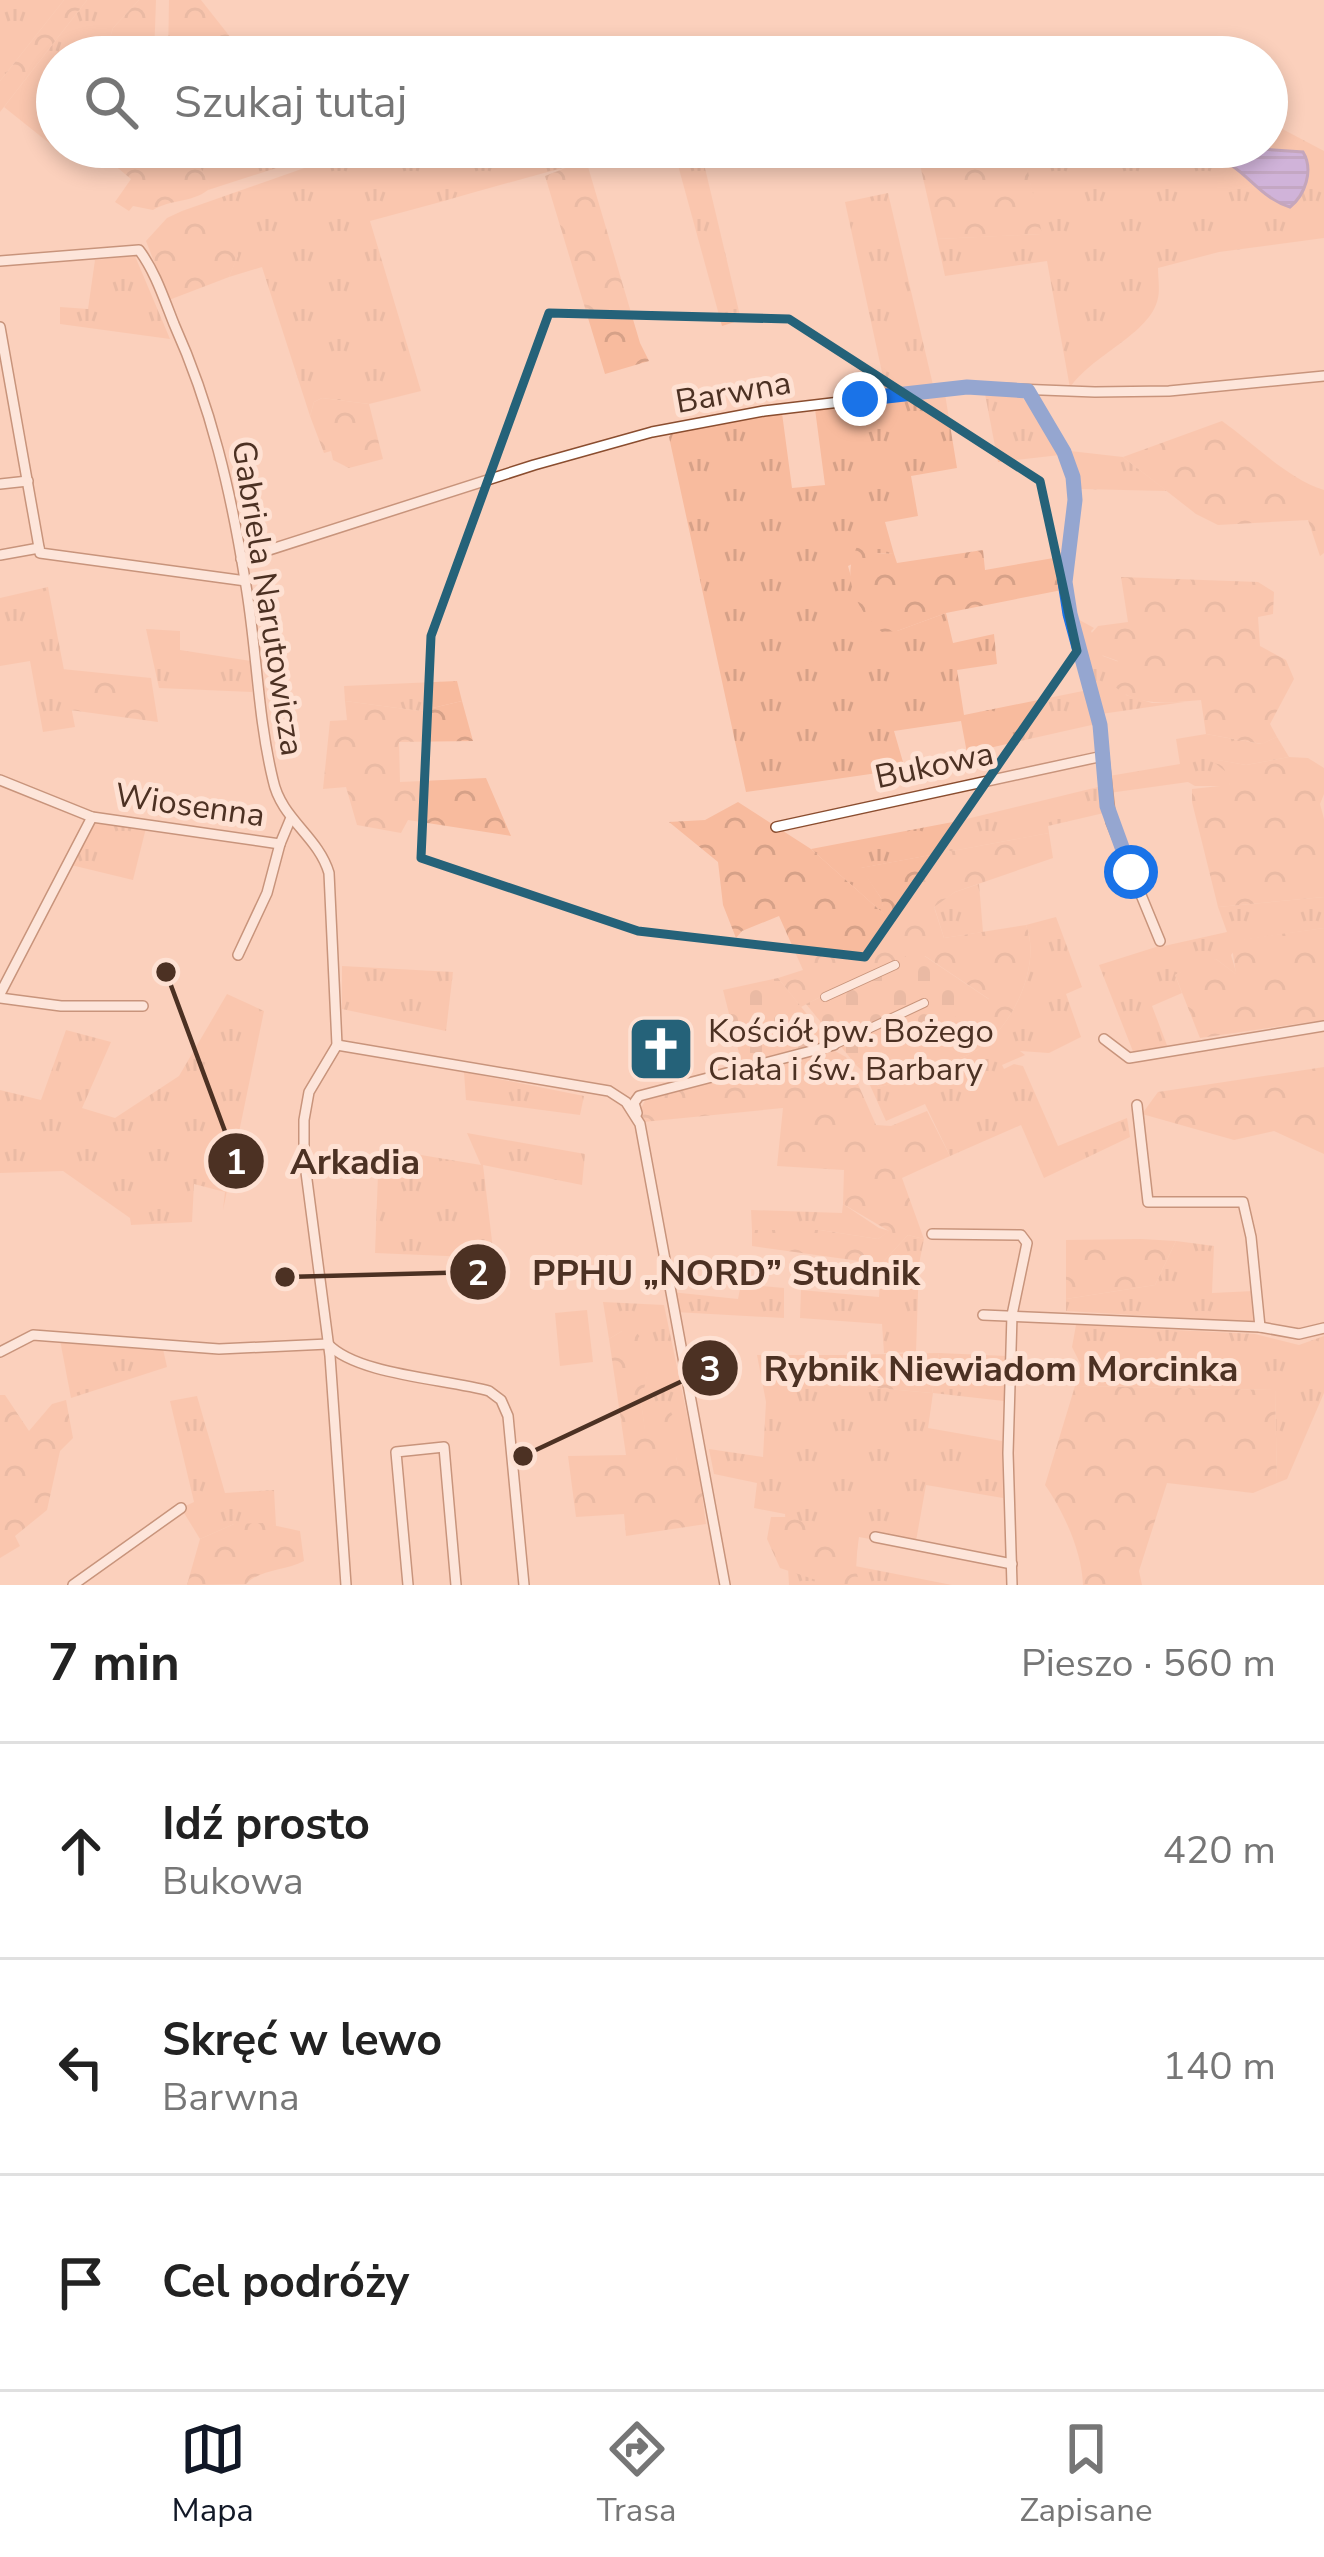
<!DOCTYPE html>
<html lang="pl">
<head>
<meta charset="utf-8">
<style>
  body { margin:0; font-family:"Nunito Sans",sans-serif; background:#f2f2f2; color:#222 }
  .stop { position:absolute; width:36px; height:36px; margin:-27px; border:9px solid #1a73e8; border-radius:50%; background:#fff }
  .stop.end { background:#1a73e8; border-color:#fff; box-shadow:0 3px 12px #0008 }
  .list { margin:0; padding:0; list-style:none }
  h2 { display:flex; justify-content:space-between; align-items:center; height:156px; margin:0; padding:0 48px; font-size:51px }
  h2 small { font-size:39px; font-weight:400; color:#767676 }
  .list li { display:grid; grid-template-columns:78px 1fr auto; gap:36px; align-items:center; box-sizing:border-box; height:216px; padding:0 48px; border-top:3px solid #e0e0e0 }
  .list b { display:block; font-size:45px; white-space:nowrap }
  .list p { margin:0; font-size:39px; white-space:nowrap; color:#767676 }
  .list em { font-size:39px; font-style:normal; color:#767676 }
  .icon { flex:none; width:66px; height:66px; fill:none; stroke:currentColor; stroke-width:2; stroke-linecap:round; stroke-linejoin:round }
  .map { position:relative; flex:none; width:1324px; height:1585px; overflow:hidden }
  .search { position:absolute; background:#fff; box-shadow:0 6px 18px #0003; left:36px; right:36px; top:36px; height:132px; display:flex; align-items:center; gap:30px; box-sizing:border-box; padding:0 42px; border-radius:66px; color:#767676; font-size:45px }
  .sheet { height:804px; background:#fff }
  nav { display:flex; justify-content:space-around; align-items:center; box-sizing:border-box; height:168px; border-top:3px solid #e0e0e0; background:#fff; font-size:33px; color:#767676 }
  nav a { display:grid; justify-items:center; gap:6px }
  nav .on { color:#111827 }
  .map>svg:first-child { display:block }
  .grass { fill:url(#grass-tufts) }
  .forest { fill:url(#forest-crowns) }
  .cemetery { fill:url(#cemetery-stones) }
  .pitch { fill:#f8bb9e }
  .water { fill:url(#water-rules); stroke:#8374bb; stroke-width:3 }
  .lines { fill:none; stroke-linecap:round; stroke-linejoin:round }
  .pedestrian-casing { stroke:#8a4d2f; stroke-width:10 }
  .minor-casing { stroke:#8a4d2f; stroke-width:12 }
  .pedestrian { stroke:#fff; stroke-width:8 }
  .minor { stroke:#fff; stroke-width:9 }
  .route { stroke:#1a73e8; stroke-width:15 }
  .marked { fill:none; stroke:#256279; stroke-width:9; stroke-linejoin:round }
  .labels { text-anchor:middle; stroke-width:10; stroke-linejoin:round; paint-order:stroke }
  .street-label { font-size:33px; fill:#4c3123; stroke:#fee1d3 }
  .poi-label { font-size:33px; fill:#4c3123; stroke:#fee1d3; text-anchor:start }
  .leader { fill:none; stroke:#4c3123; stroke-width:4.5 }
  .callout-dot { fill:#4c3123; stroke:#fee1d3; stroke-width:4.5 }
  .mark-label { font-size:36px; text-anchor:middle; font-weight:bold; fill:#fff }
  .callout-label { font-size:36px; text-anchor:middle; font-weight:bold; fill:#4c3123; stroke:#fee1d3; stroke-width:10; stroke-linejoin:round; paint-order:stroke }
</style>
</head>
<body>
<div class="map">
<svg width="1324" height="1585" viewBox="0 0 1324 1585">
  <defs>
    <pattern id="grass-tufts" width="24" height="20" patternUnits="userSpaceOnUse" patternTransform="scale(3)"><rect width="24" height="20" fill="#f8bb9e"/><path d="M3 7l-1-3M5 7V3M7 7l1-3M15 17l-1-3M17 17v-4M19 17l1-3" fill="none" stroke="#d6a188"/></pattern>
    <pattern id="forest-crowns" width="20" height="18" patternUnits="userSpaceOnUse" patternTransform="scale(3)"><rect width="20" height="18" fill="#f8bb9e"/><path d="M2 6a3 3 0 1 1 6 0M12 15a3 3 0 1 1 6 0" fill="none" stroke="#d6a188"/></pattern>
    <pattern id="cemetery-stones" width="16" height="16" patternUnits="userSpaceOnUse" patternTransform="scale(3)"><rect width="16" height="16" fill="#f8bb9e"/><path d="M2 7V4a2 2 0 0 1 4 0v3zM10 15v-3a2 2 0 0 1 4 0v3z" fill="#d6a188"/></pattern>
    <pattern id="water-rules" width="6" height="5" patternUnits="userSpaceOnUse" patternTransform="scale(3)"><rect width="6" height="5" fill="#9b90fc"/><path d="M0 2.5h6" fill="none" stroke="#8176cc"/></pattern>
  </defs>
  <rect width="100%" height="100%" fill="#fbd0bc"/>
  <!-- grass -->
  <g class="grass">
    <path d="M0 0H64L0 81Z"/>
    <path d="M87 0H139L113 28 109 41 119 57H57V147H70L64 155 4 107Z"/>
    <path d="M1267 121 1324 151V238L1219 252 1158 268C1158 277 1160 289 1158 298 1151 334 1090 356 1070 388L1047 261 945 276 937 239 1041 234 1023 150 920 165 916 147H1267Z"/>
    <path d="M188 147H284L304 159 208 190 209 183Z"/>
    <path d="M364 147H649C555 167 464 197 370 221L421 391 369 404 322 398 314 402 310 416 262 267 229 277 238 255 182 211Z"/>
    <path d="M673 147H700L741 320 722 326Z"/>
    <path d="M888 193 933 385 863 395V391L885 386 845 202Z"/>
    <path d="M135 256 170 339 60 324V307L88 309 95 260Z"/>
    <path d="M945 394 957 468 911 476 918 516 885 522 894 554 875 553 848 566 852 580 897 631 946 613 953 643 994 634 997 664 957 670 964 715 1083 691V683L1096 724 967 753 961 721 894 731 905 769 746 792 669 437 673 431 782 413 792 488 825 485 815 409Z"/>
    <path d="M985 394 1021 396 1055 439 1060 455 998 462Z"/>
    <path d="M1070 451 1123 457 1167 491 1080 489Z"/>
    <path d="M48 587 75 727 43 732 30 661 0 666V598Z"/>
    <path d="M1074 617 1094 628 1091 631 1103 656 1119 662 1126 695 1152 703 1184 702 1101 714Z"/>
    <path d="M146 629 180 631V650L251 661 252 692 159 688Z"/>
    <path d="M457 681 462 701 420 711 345 701 344 686Z"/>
    <path d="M1206 734 1261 744 1277 737 1289 757 1246 765 1218 760 1232 776 1229 786H1195L1188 782 1109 793V776L1180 764 1176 739Z"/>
    <path d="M1098 787 1104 813 1048 826 1049 833 861 868 881 898 885 915 811 849 958 821Z"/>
    <path d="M96 822 146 828 133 880 71 865Z"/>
    <path d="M979 884 983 932 944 938 934 906 955 892Z"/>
    <path d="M1324 897V928L1243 940 1231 955 1237 975 1216 959 1175 975 1182 993 1152 1006 1168 1048 1134 1054 1099 965 1156 947V944L1164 946 1227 932 1218 907Z"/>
    <path d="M1056 917 1082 987 1066 994 1081 1037 1049 1053 1020 1051 1025 1055 1002 1065 1004 1069 1014 1064 1023 1066 1058 1146 1127 1118 1130 1137 1044 1178 1021 1125 950 1156 925 1104 886 1121 865 1074 879 1087C898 1084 910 1069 928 1062 938 1058 946 1061 956 1059 1005 1048 1044 969 1026 925Z"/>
    <path d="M342 966 453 972 446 1031 342 1009Z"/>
    <path d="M227 994 264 1011 223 1210 225 1192 194 1184 192 1222 131 1225 130 1218 63 1171 0 1173V1090L41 1100 66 1030 111 1042 82 1108 115 1118 179 1076Z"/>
    <path d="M464 1072 584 1096 580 1115 466 1100Z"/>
    <path d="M467 1133 585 1154 582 1185 483 1165 494 1258 375 1253 379 1148 481 1165Z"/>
    <path d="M843 1204 879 1228 890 1231 878 1239 820 1230H752L751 1210 842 1213Z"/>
    <path d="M908 1235 924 1239 919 1264 916 1352 884 1353 882 1324 800 1318 801 1290 879 1297 881 1264Z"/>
    <path d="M1176 1241 1214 1246 1212 1293 1254 1291V1322L1066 1311V1299L1155 1285Z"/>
    <path d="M741 1284 784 1288V1318L675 1312 671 1292 738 1299Z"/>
    <path d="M603 1302 664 1305 699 1472 678 1466 676 1457 645 1432 641 1402 652 1351 622 1331 609 1339Z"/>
    <path d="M1076 1325 1255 1334 1299 1345 1324 1336V1393L1287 1479 1277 1483 1275 1390 1075 1386 1081 1365 1072 1347Z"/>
    <path d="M60 1340 163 1349 167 1367 71 1398Z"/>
    <path d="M939 1353 1007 1356 1004 1401 933 1393 928 1428 1002 1441 1003 1498 926 1485 916 1541 872 1533 870 1539 859 1537 855 1566 952 1585H789L785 1514 754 1508 757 1483 714 1474 709 1449 763 1457 766 1402 757 1355H842L844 1385 932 1393Z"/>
    <path d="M197 1396 225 1493 274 1490 276 1526 234 1524 200 1539 181 1508 194 1502 170 1401Z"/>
  </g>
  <!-- forest -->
  <g class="forest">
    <path d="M64 0H87L0 112V81Z"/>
    <path d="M139 0H156L154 57H119L109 41 113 28Z"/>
    <path d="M169 0H201L246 57H168Z"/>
    <path d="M114 147H188L210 184 208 190C191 203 171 199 153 210L133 206 129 211 115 202 131 179 107 159Z"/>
    <path d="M1023 149 1042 234 937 239 920 165Z"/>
    <path d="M586 160 640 343 649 361 605 374 545 176Z"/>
    <path d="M182 211 214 217 231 228 238 256 229 277 169 300 146 241 167 218Z"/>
    <path d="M322 398 369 404 383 459 349 468 333 460 331 451 324 453 310 416 314 402Z"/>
    <path d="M1222 421C1255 444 1286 478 1324 490V553L1320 556 1308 520 1218 525 1196 514 1123 457Z"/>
    <path d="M868 544 875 553 894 554 897 563 983 550 985 570 1065 556 1062 590 946 613 897 631 882 632C856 610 840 577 858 545Z"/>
    <path d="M1121 577 1258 582 1274 592 1273 614 1258 617 1260 646 1286 660 1294 679 1270 724 1277 737 1262 744 1206 734 1201 700C1167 703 1126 709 1106 675L1118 661 1093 652 1089 636 1098 626 1128 622Z"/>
    <path d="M62 669 151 678 158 722 70 710Z"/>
    <path d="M345 701 420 711 462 701 473 741 399 742 400 782 486 778 511 836 408 820 401 833 357 825 346 787 323 789 330 721 347 720Z"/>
    <path d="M1289 757 1308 758 1324 768V794L1320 804 1324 819V897L1218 907 1192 802V789L1229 785 1231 776 1215 763 1219 760 1246 765Z"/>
    <path d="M738 802 811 849 884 914 881 898 860 868 1049 833 1053 858 955 892 934 907 944 938 1026 925C1044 969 1005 1048 956 1059 946 1061 938 1058 928 1062 910 1069 898 1084 879 1087L856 1065 989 999 925 956 830 992 801 1007 778 978 803 970 779 916 742 931 736 938 723 905 718 862 669 822 705 820Z"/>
    <path d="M1324 928V1020L1200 1038 1175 975 1206 960 1216 959 1236 974 1231 941Z"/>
    <path d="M831 1049 846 1057 876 1125 891 1126 927 1111 950 1156 902 1178 924 1239 908 1235 881 1264 752 1246V1230H820L878 1239 889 1231 843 1204 844 1170 777 1166 783 1108 643 1122 640 1110 646 1099Z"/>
    <path d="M1324 1067V1154L1274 1131 1234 1140 1142 1114 1158 1092Z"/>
    <path d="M1141 1239 1176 1241 1155 1285 1066 1299V1240Z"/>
    <path d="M622 1331H635L653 1351 641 1402 645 1429 657 1405 666 1401 683 1438 676 1457 678 1465 699 1472 706 1524 626 1536 624 1514 576 1517 568 1456 626 1455 609 1339Z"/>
    <path d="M939 1353 932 1393 843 1385 842 1355Z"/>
    <path d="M1075 1386 1275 1390 1277 1483 1253 1493 1167 1483 1139 1571 1142 1585H1083C1082 1552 1064 1512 1045 1485Z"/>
    <path d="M0 1395H5L29 1431 52 1404 66 1400 73 1438 60 1451 47 1510 15 1536 20 1546 0 1558Z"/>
    <path d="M771 1517H787L858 1537 856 1570 860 1585H831L780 1568 767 1539Z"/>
    <path d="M263 1523 300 1531 304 1561C285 1571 260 1569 246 1584L187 1585 200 1539 234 1524Z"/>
  </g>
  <!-- cemetery -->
  <g class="cemetery">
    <path d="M917 951 990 1000 856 1065 806 1004Z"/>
    <path d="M778 978 826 1038 823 1044 742 1065 723 990Z"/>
  </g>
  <!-- pitch -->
  <path class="pitch" d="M587 1310 593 1362 560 1366 555 1313Z"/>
  <!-- water -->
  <path class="water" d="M1231 147 1303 152C1314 170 1305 195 1290 207 1264 199 1252 179 1231 165Z"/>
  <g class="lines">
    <!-- pedestrian casing -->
    <g class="pedestrian-casing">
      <g id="pedestrian">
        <path d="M825 997 895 965"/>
        <path d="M834 1045 924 1003"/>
      </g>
    </g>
    <!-- minor casing -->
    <g class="minor-casing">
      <g id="minor">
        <path d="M0 261 139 250C155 271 164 299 174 324 211 406 231 492 245 580 257 647 257 714 273 780 281 819 318 836 329 873L337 1045 309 1092 304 1120V1157L330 1356 346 1585"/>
        <path d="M0 327 40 553 246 581"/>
        <path d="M1028 391 1064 452 1073 477 1075 500 1065 582 1069 614 1100 725 1111 822 1160 941"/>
        <path d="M0 484 28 481"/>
        <path d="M0 555 39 548"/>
        <path d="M241 559 534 465 652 432 764 411 967 387 1095 392 1169 391 1324 376"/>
        <path d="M0 780 92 817 280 844 290 820"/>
        <path d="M776 827 1103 756"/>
        <path d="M238 955 267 893 280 844"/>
        <path d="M0 994 92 817"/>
        <path d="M0 998 61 1006H143"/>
        <path d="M1104 1039 1129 1058 1324 1026"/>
        <path d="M337 1045 609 1091 626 1102 640 1124 725 1585"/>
        <path d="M1137 1105 1148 1202H1243L1251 1237 1260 1327"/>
        <path d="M637 1113 634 1103 639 1096 834 1045"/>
        <path d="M932 1234 1021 1235 1027 1243 1012 1315 1008 1453 1012 1585"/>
        <path d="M983 1315 1260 1327 1299 1334 1324 1328"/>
        <path d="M0 1352 33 1335 219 1349 328 1344C357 1375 447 1379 489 1391L501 1400 508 1416 524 1585"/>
        <path d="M875 1537 1012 1564"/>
        <path d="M73 1585 181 1508"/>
        <path d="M408 1585 396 1452 444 1447 456 1585"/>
      </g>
    </g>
    <!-- pedestrian -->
    <use href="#pedestrian" class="pedestrian"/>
    <!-- minor -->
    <use href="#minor" class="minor"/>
  </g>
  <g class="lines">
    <!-- route -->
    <path class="route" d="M860 399 967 387 1028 391 1064 452 1073 477 1075 500 1065 582 1070 614 1100 725 1107 806 1131 872"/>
  </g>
  <!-- marked area -->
  <path d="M0 0H1324V1585H0ZM549 313 789 319 1040 481 1077 651 865 957 638 931 421 858 431 636Z" fill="#fbd0bc" fill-opacity=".55" fill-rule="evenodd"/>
  <path class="marked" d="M549 313 789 319 1040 481 1077 651 865 957 638 931 421 858 431 636Z"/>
  <!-- icons -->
  <defs>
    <g id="church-square" transform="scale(3.45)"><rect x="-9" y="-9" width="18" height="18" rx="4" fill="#256279" stroke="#fee1d3"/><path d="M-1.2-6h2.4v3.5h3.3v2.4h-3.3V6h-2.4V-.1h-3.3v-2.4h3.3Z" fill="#fff"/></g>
  </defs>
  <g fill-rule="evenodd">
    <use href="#church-square" x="661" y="1049"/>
  </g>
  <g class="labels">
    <!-- street labels -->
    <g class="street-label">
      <text transform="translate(733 391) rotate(-10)" y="12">Barwna</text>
      <text transform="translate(269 598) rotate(81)" y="12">Gabriela Narutowicza</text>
      <text transform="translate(934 764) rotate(-12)" y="12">Bukowa</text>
      <text transform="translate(190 804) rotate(8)" y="12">Wiosenna</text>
    </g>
    <!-- poi labels -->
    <g class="poi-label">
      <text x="708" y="1042">Kościół pw. Bożego<tspan x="708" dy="38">Ciała i św. Barbary</tspan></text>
    </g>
  </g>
  <!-- callouts -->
  <path class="leader" d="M166 972L236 1161M285 1277L478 1272M523 1456L710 1368"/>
  <g class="callout-dot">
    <circle cx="166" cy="972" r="12"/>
    <circle cx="285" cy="1277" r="12"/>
    <circle cx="523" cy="1456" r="12"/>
    <circle cx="236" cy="1161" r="30"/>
    <circle cx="478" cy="1272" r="30"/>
    <circle cx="710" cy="1368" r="30"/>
  </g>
  <g class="mark-label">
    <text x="236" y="1174">1</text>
    <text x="478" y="1285">2</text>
    <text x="710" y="1381">3</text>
  </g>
  <g class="callout-label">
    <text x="355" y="1174">Arkadia</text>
    <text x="726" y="1285">PPHU „NORD” Studnik</text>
    <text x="1001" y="1381">Rybnik Niewiadom Morcinka</text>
  </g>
</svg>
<div class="stop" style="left:1131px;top:872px"></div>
<div class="stop end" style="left:860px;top:399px"></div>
<div class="search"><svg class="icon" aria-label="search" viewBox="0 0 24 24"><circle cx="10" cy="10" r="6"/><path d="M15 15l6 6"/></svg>Szukaj tutaj</div>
</div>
<section class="sheet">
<h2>7 min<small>Pieszo · 560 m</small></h2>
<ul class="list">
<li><svg class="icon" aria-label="ahead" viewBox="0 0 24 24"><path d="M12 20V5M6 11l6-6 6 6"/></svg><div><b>Idź prosto</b><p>Bukowa</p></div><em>420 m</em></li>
<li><svg class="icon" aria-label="left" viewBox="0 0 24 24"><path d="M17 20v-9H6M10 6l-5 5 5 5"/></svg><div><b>Skręć w lewo</b><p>Barwna</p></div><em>140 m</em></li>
<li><svg class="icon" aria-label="arrive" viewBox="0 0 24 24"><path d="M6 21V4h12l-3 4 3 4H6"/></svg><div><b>Cel podróży</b></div></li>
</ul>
</section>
<nav>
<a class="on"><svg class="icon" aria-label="map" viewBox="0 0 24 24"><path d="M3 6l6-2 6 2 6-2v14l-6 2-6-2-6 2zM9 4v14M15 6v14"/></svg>Mapa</a>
<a><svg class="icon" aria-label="directions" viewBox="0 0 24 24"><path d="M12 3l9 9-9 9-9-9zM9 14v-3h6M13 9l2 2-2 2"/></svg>Trasa</a>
<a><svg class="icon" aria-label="saved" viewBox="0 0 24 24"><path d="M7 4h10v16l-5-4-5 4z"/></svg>Zapisane</a>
</nav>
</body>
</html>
